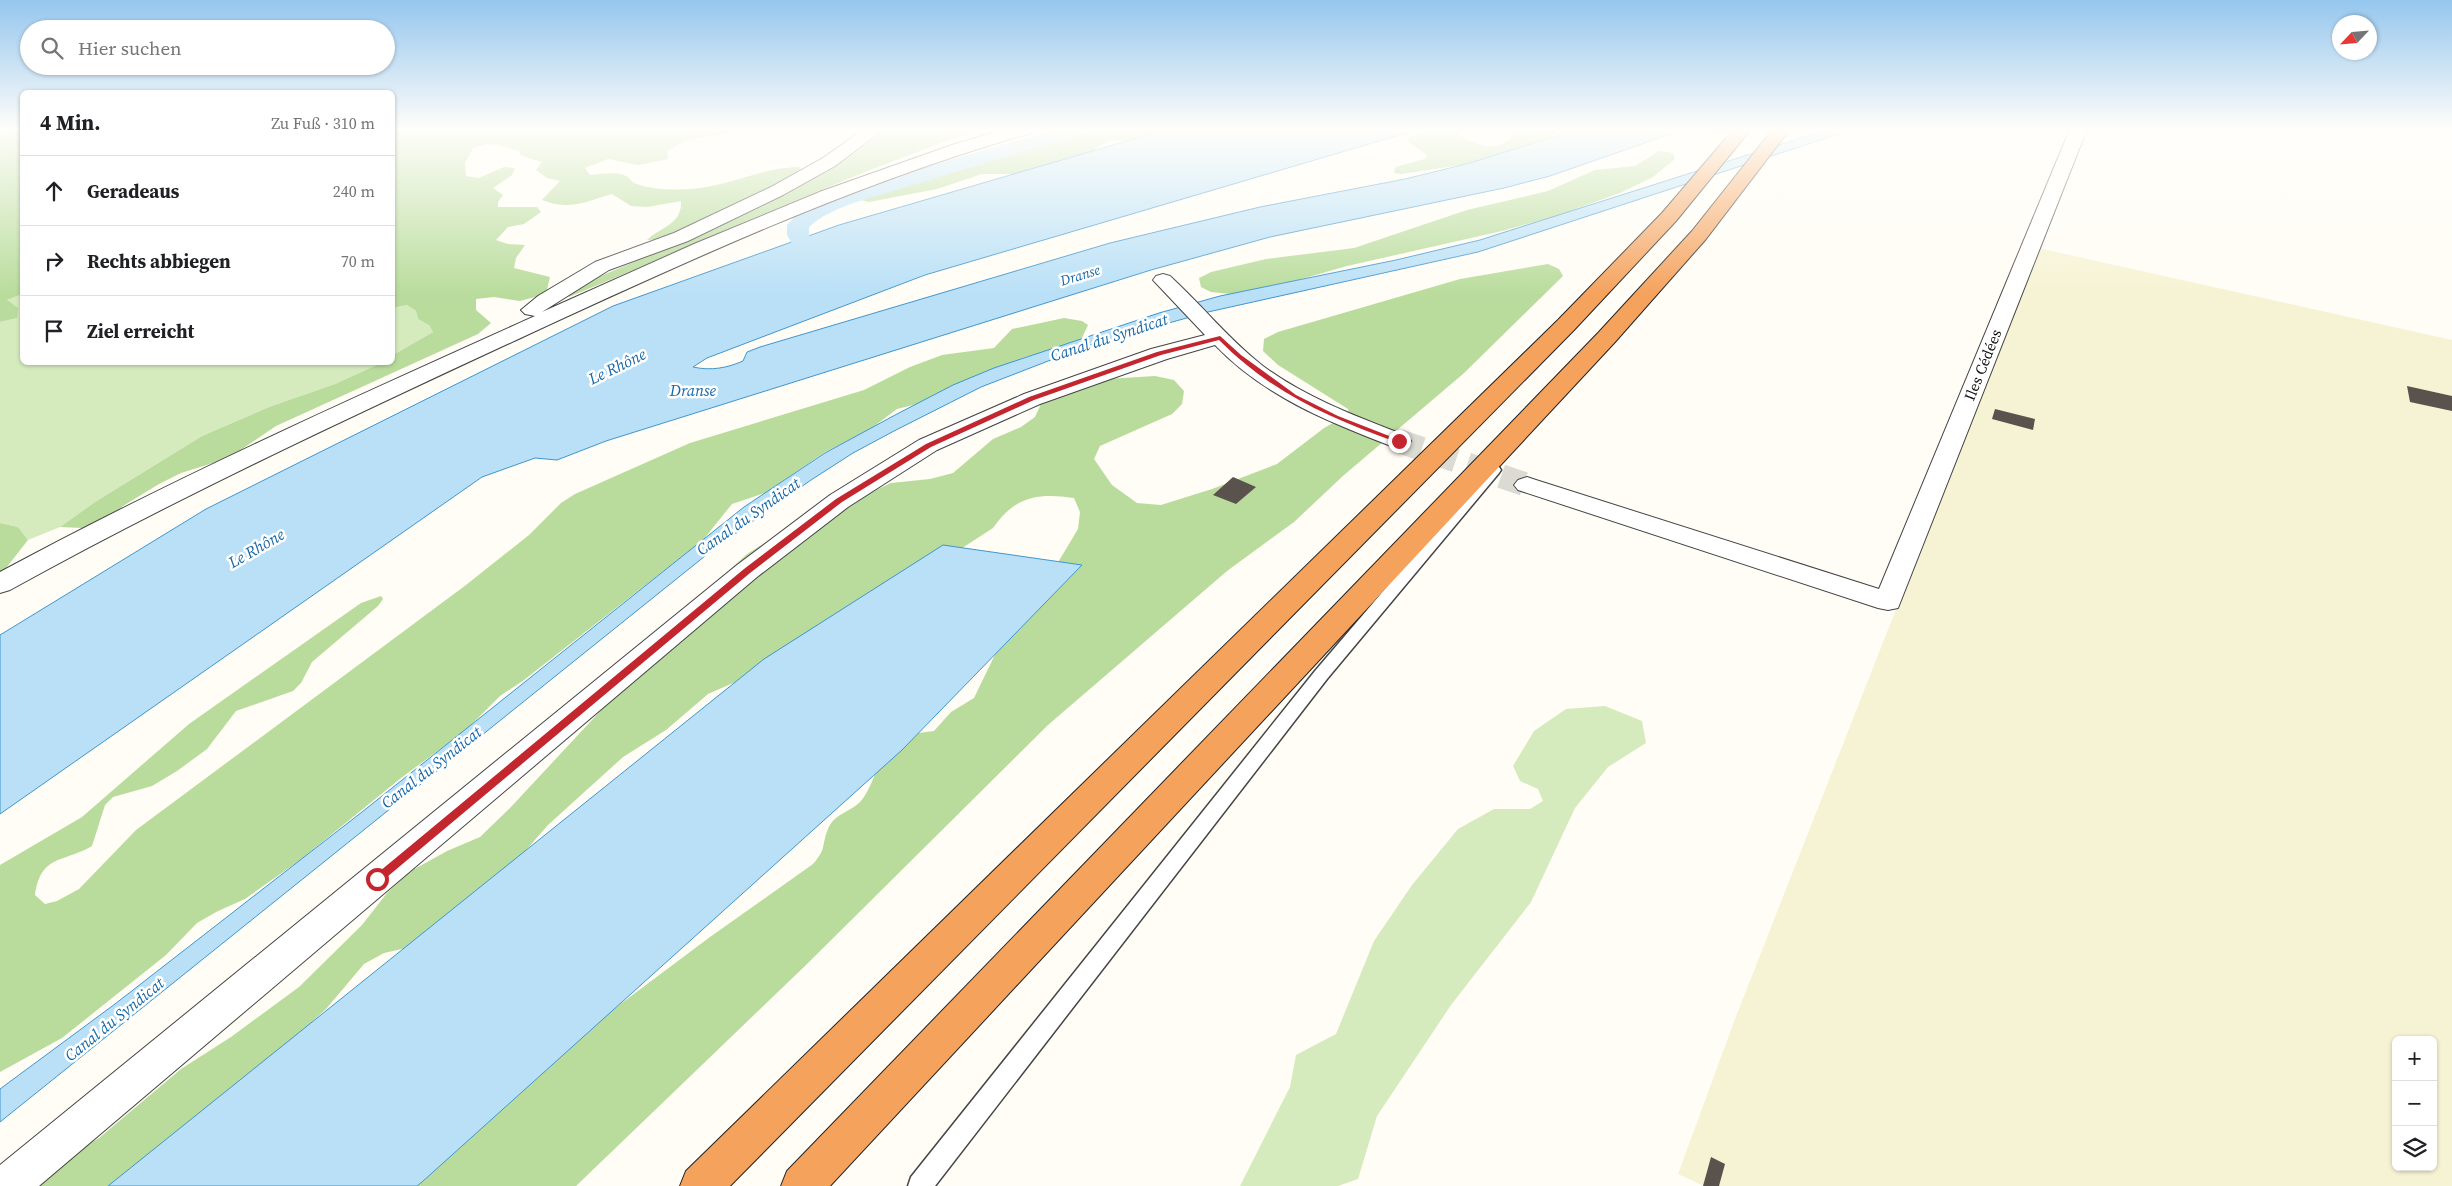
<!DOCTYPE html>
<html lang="de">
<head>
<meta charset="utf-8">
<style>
  body { margin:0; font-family:"Source Serif 4",serif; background:#f6f6f6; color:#202124 }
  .controls { position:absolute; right:15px; bottom:15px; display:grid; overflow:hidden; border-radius:8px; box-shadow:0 1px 4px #0004 }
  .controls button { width:45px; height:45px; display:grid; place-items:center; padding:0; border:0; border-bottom:1px solid #e0e0e0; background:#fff; color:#202124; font:25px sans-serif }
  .compass { position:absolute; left:2332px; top:15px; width:45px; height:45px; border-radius:50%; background:#fff; box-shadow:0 1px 4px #0004; rotate:244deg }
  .stop { position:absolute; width:15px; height:15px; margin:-11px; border:4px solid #c4262e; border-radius:50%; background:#fff }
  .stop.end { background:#c4262e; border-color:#fff; box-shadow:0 1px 5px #0008 }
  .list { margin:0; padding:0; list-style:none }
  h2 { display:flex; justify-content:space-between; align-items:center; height:65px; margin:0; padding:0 20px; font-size:21px }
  h2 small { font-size:16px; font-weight:400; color:#757577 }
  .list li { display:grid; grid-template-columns:32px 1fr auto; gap:15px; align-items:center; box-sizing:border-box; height:70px; padding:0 20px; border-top:1px solid #e0e0e0 }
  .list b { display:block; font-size:19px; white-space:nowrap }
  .list em { font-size:16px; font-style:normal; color:#757577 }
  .icon { flex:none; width:28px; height:28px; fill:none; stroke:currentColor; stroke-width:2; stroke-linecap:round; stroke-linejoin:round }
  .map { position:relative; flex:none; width:2452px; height:1186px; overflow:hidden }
  .search { position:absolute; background:#fff; box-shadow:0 1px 4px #0004; left:20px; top:20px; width:375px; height:55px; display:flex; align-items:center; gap:12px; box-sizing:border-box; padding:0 18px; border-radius:28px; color:#757577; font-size:19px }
  .panel { position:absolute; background:#fff; box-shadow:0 1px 4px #0004; left:20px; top:90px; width:375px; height:275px; border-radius:8px }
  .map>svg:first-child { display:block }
  .farmland { fill:#f6f3d4; fill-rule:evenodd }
  .green { fill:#d5ebbd }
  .forest { fill:#b9dc9c }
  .water { fill:#b9e0f7; stroke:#3f96cf }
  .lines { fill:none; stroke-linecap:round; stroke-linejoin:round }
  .canal { fill:#b9e0f7; fill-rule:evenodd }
  .building { fill:#5a524d }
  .street-tunnel { stroke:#dbdad3; stroke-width:24; stroke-dasharray:24 12; stroke-linecap:butt }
  .lane-casing { stroke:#444; stroke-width:3 }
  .street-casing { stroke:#444; stroke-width:2 }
  .highway-casing { stroke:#222; stroke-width:2 }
  .lane { fill:#fff; fill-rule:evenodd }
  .street { fill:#fff; fill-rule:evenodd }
  .highway { fill:#f5a25d; fill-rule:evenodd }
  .route { fill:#c4262e }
  .labels { text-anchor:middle; stroke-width:5; stroke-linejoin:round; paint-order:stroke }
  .far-water-label { font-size:14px; font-style:italic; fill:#1768a6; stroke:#fff }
  .street-label { font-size:15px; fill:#111; stroke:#fff }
  .water-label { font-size:16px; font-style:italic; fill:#1768a6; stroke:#fff }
</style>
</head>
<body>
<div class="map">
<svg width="2452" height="1186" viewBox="0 0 2452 1186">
  <rect width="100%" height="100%" fill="#fffdf5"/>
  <!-- farmland -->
  <path class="farmland" d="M2038 248 2452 340V1186H1704L1678 1174 1735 1019ZM2396 1040H2433V1167H2396Z"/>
  <!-- green -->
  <g class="green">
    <path d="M22 294V362L381 363 335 384 269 407 202 436 95 502 60 527 28 540 18 527 0 523V322L17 318 7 300Z"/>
    <path d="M407 305 416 311 418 319 429 324 433 332 393 355V308Z"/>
    <path d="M1605 706 1642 721 1646 743 1608 767 1575 808 1531 902 1451 1005 1377 1116 1358 1179 1338 1186H1240L1290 1087 1296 1055 1336 1034 1374 941 1412 885 1458 829 1494 809H1530L1543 801 1538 789 1520 781 1513 766 1534 731 1566 709Z"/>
  </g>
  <!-- forest -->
  <g class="forest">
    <path d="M0 129H22V294L7 300 18 308 17 318 0 322Z"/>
    <path d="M393 129H749C723 137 688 133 667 152L668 159 638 165 608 159 585 168 590 175C601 174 618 171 628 177 631 180 633 183 637 184 653 190 674 190 691 189 728 187 762 167 800 167V172L787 180 669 239 647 240C661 226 682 225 681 201L647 207 631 206 612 194C584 202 571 211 542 200L560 181 547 178 536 170 542 162 522 156 518 151 500 145 485 144 473 148 465 163 466 176 479 178 504 167 515 168 512 175 493 188 503 195 498 202V207H537L541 212 524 224 508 227 496 240 508 244 525 245 516 258 514 268 550 277 546 294 520 301 494 297 476 299V310L491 323 478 334 276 426 229 458 181 473 159 484 123 506 118 511 82 528 60 527 95 502 202 436 269 407 335 384 381 363 392 362 393 355 433 332 429 325 418 319 416 311 407 305 393 308Z"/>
    <path d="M888 129H981C841 177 706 240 569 297L568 294 577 286 693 237 806 182 851 156Z"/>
    <path d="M1082 129H1151L1157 139 1144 143 1114 140 1107 142 1099 146 1081 161 1041 174H982L937 189 869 202 861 200 862 196 872 191Z"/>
    <path d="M1433 129H1474L1460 132V136C1477 145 1495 153 1511 138L1512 133 1507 129H1560L1544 145 1494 160 1401 174 1394 173 1395 167 1425 159 1427 155 1409 142 1408 137Z"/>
    <path d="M1659 151 1669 152 1674 155 1675 159 1653 177 1620 193 1556 216 1502 231 1347 266 1298 280 1231 294 1211 292 1201 287 1199 278 1211 272 1266 259 1354 248 1467 210 1548 191 1595 170 1635 166Z"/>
    <path d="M1548 264 1559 269 1563 276 1463 374 1344 475 1294 522 1227 571 1048 725 806 965 576 1186H409L543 1062 710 937 813 864C827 848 821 846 828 829 834 814 850 812 860 802 873 788 881 755 887 737L934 731 951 712 974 698 1003 638 1036 599 1078 529 1080 512 1074 498C1038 493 1015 496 993 528L797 655 708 694 666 730 623 757 548 825 477 906 433 942 384 953 364 964 326 1009 131 1186H26L47 1169 99 1138 181 1069 231 1037 299 987 362 925 387 893 411 871 447 851 480 837 510 808 605 706 658 660 722 577 747 554 778 535 891 483 930 479 953 473 993 439 1021 427 1035 417 1040 406 1042 387 1057 382 1155 376 1174 380 1184 391 1182 404 1172 414 1100 446 1094 459 1112 485 1137 503 1161 505 1212 489 1277 464 1324 428 1349 414 1348 409 1278 365 1263 351 1264 339 1278 332 1460 279Z"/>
    <path d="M1064 318 1082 321 1088 325 1081 340 1065 347 1025 357 925 402 897 409 869 430 825 452 765 493 732 504 703 540 524 680 500 696 466 730 401 778 300 860 245 899 218 911 197 923 166 955 62 1038 0 1072V865L82 817 189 724 361 603 381 596 383 599 378 606 312 662 301 683 293 691 236 711 207 749 177 771 152 786 113 797 105 805 92 846C63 863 41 854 35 895L45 904 57 901 79 889 136 830 466 585 529 535 561 503 575 494 690 443 864 390 910 367 942 355 994 348 1012 329Z"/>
    <path d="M0 523 18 527 28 540 6 568 0 572Z"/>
  </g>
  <!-- water -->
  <g class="water">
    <path d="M1168 129H1420L925 275 707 358 693 367C711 371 727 368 743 361L747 352 760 347 1110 243 1260 207 1405 179 1470 163 1578 129H1685L1550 176 1504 188 1270 237 1151 270 606 441 557 460 535 458 482 477 0 814V635L206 509 613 306 839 225Z"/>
    <path d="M1829 129H1854L1478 252 1208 312 1087 346 981 387 894 431 853 453 811 480 715 548 0 1122V1089L115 1004 362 812 744 507 825 453 897 414 953 385 994 368 1159 313 1220 296 1396 260 1480 240Z"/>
    <path d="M943 545 1082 565 902 750 422 1182 417 1186H108L764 659Z"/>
  </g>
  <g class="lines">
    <!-- canal -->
    <path class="canal" d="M1059 129H1093L1090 133C1025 151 961 170 896 190 868 199 832 206 809 227V235L829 269 825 274 817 276 809 274 787 235V225L803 208 835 195 963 156Z"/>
  </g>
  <!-- building -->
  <g class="building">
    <path d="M2407 386 2452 396V411L2410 402Z"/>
    <path d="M1995 409 2035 419 2033 430 1992 419Z"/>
    <path d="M1233 477 1256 487 1236 504 1213 495Z"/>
    <path d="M1711 1157 1725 1164 1719 1186H1703Z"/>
  </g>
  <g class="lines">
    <!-- street-tunnel -->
    <path class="street-tunnel" d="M1399 441 1527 485"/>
    <!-- lane casing -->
    <g class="lane-casing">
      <path id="lane" d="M1494 466 1499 467 1501 470 1499 473 1327 679 935 1186H908L911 1177 1315 671 1489 467Z"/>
    </g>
    <!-- street casing -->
    <g class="street-casing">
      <g id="street">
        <path d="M864 129H884L835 166 783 195 688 241 609 270 542 312 694 244 822 191 952 145 1006 129H1033L1031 133C850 185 685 262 514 341 344 420 174 499 10 590L0 593V572C174 478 355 397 535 316L525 314 521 310 538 296 595 262 674 233 771 187 823 158Z"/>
        <path d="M2070 129H2087L1898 608 1888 610 1878 608 1518 490 1514 485 1518 480 1527 477 1536 480 1879 589Z"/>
        <path d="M1163 274 1170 276C1202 305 1229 340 1263 366 1306 398 1358 417 1407 436L1411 441 1407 446 1399 448 1391 446C1326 421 1264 396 1215 345L1167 359 1040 404 937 450 848 507 757 577 39 1186H0V1165L737 565 830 495 919 440 1024 394 1151 349 1205 335 1153 280 1156 276Z"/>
      </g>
    </g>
    <!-- highway casing -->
    <g class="highway-casing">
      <g id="highway">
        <path d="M1734 129H1751L1676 221 1574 330 730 1186H680L686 1171 1558 320 1662 213Z"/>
        <path d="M1773 129H1790L1706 239 1615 342 830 1186H781L787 1171 1599 332 1692 231Z"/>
      </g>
    </g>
    <!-- lane -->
    <use href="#lane" class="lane"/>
    <!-- street -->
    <use href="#street" class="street"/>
    <!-- highway -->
    <use href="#highway" class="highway"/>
  </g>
  <!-- sky -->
  <linearGradient id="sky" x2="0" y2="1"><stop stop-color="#95c6ee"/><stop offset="0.44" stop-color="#fffefa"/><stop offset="1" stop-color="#fffefa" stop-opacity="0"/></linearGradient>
  <rect width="2452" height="295" fill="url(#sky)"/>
  <!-- route -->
  <path class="route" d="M1220 336 1241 355 1296 395 1338 416 1402 441 1396 442C1327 417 1272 393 1219 340L1161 355 1034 400 931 447 842 502 750 573 381 882H374V876L744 569 836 499 926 444 1029 397 1157 352Z"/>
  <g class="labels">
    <!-- far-water labels -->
    <g class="far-water-label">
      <text transform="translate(1080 275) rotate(-17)" y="5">Dranse</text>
    </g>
    <!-- street labels -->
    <g class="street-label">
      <text transform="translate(1983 365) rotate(-68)" y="5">Iles Cédées</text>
    </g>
    <!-- water labels -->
    <g class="water-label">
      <text transform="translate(1109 337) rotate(-18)" y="6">Canal du Syndicat</text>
      <text transform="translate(617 366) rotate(-26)" y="6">Le Rhône</text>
      <text x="693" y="396">Dranse</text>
      <text transform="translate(748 516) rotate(-35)" y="6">Canal du Syndicat</text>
      <text transform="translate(256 548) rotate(-30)" y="6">Le Rhône</text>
      <text transform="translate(431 767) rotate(-38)" y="6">Canal du Syndicat</text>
      <text transform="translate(114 1019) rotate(-39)" y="6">Canal du Syndicat</text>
    </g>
  </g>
</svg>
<div class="controls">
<button>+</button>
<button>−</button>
<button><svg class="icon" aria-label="layers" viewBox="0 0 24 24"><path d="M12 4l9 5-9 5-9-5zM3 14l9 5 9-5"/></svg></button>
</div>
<svg class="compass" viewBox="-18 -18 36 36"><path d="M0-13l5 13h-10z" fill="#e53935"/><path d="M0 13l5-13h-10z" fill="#757577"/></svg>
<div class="stop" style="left:377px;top:879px"></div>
<div class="stop end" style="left:1399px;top:441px"></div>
<div class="search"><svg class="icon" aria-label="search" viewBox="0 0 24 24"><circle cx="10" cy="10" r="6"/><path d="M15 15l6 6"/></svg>Hier suchen</div>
<section class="panel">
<h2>4 Min.<small>Zu Fuß · 310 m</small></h2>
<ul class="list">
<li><svg class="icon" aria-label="ahead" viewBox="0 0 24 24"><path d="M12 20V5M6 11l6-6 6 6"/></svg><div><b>Geradeaus</b></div><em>240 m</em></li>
<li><svg class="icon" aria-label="right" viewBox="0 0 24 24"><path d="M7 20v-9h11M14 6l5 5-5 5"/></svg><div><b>Rechts abbiegen</b></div><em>70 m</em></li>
<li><svg class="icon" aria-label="arrive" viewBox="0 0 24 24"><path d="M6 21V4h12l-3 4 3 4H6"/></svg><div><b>Ziel erreicht</b></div></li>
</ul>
</section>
</div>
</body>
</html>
